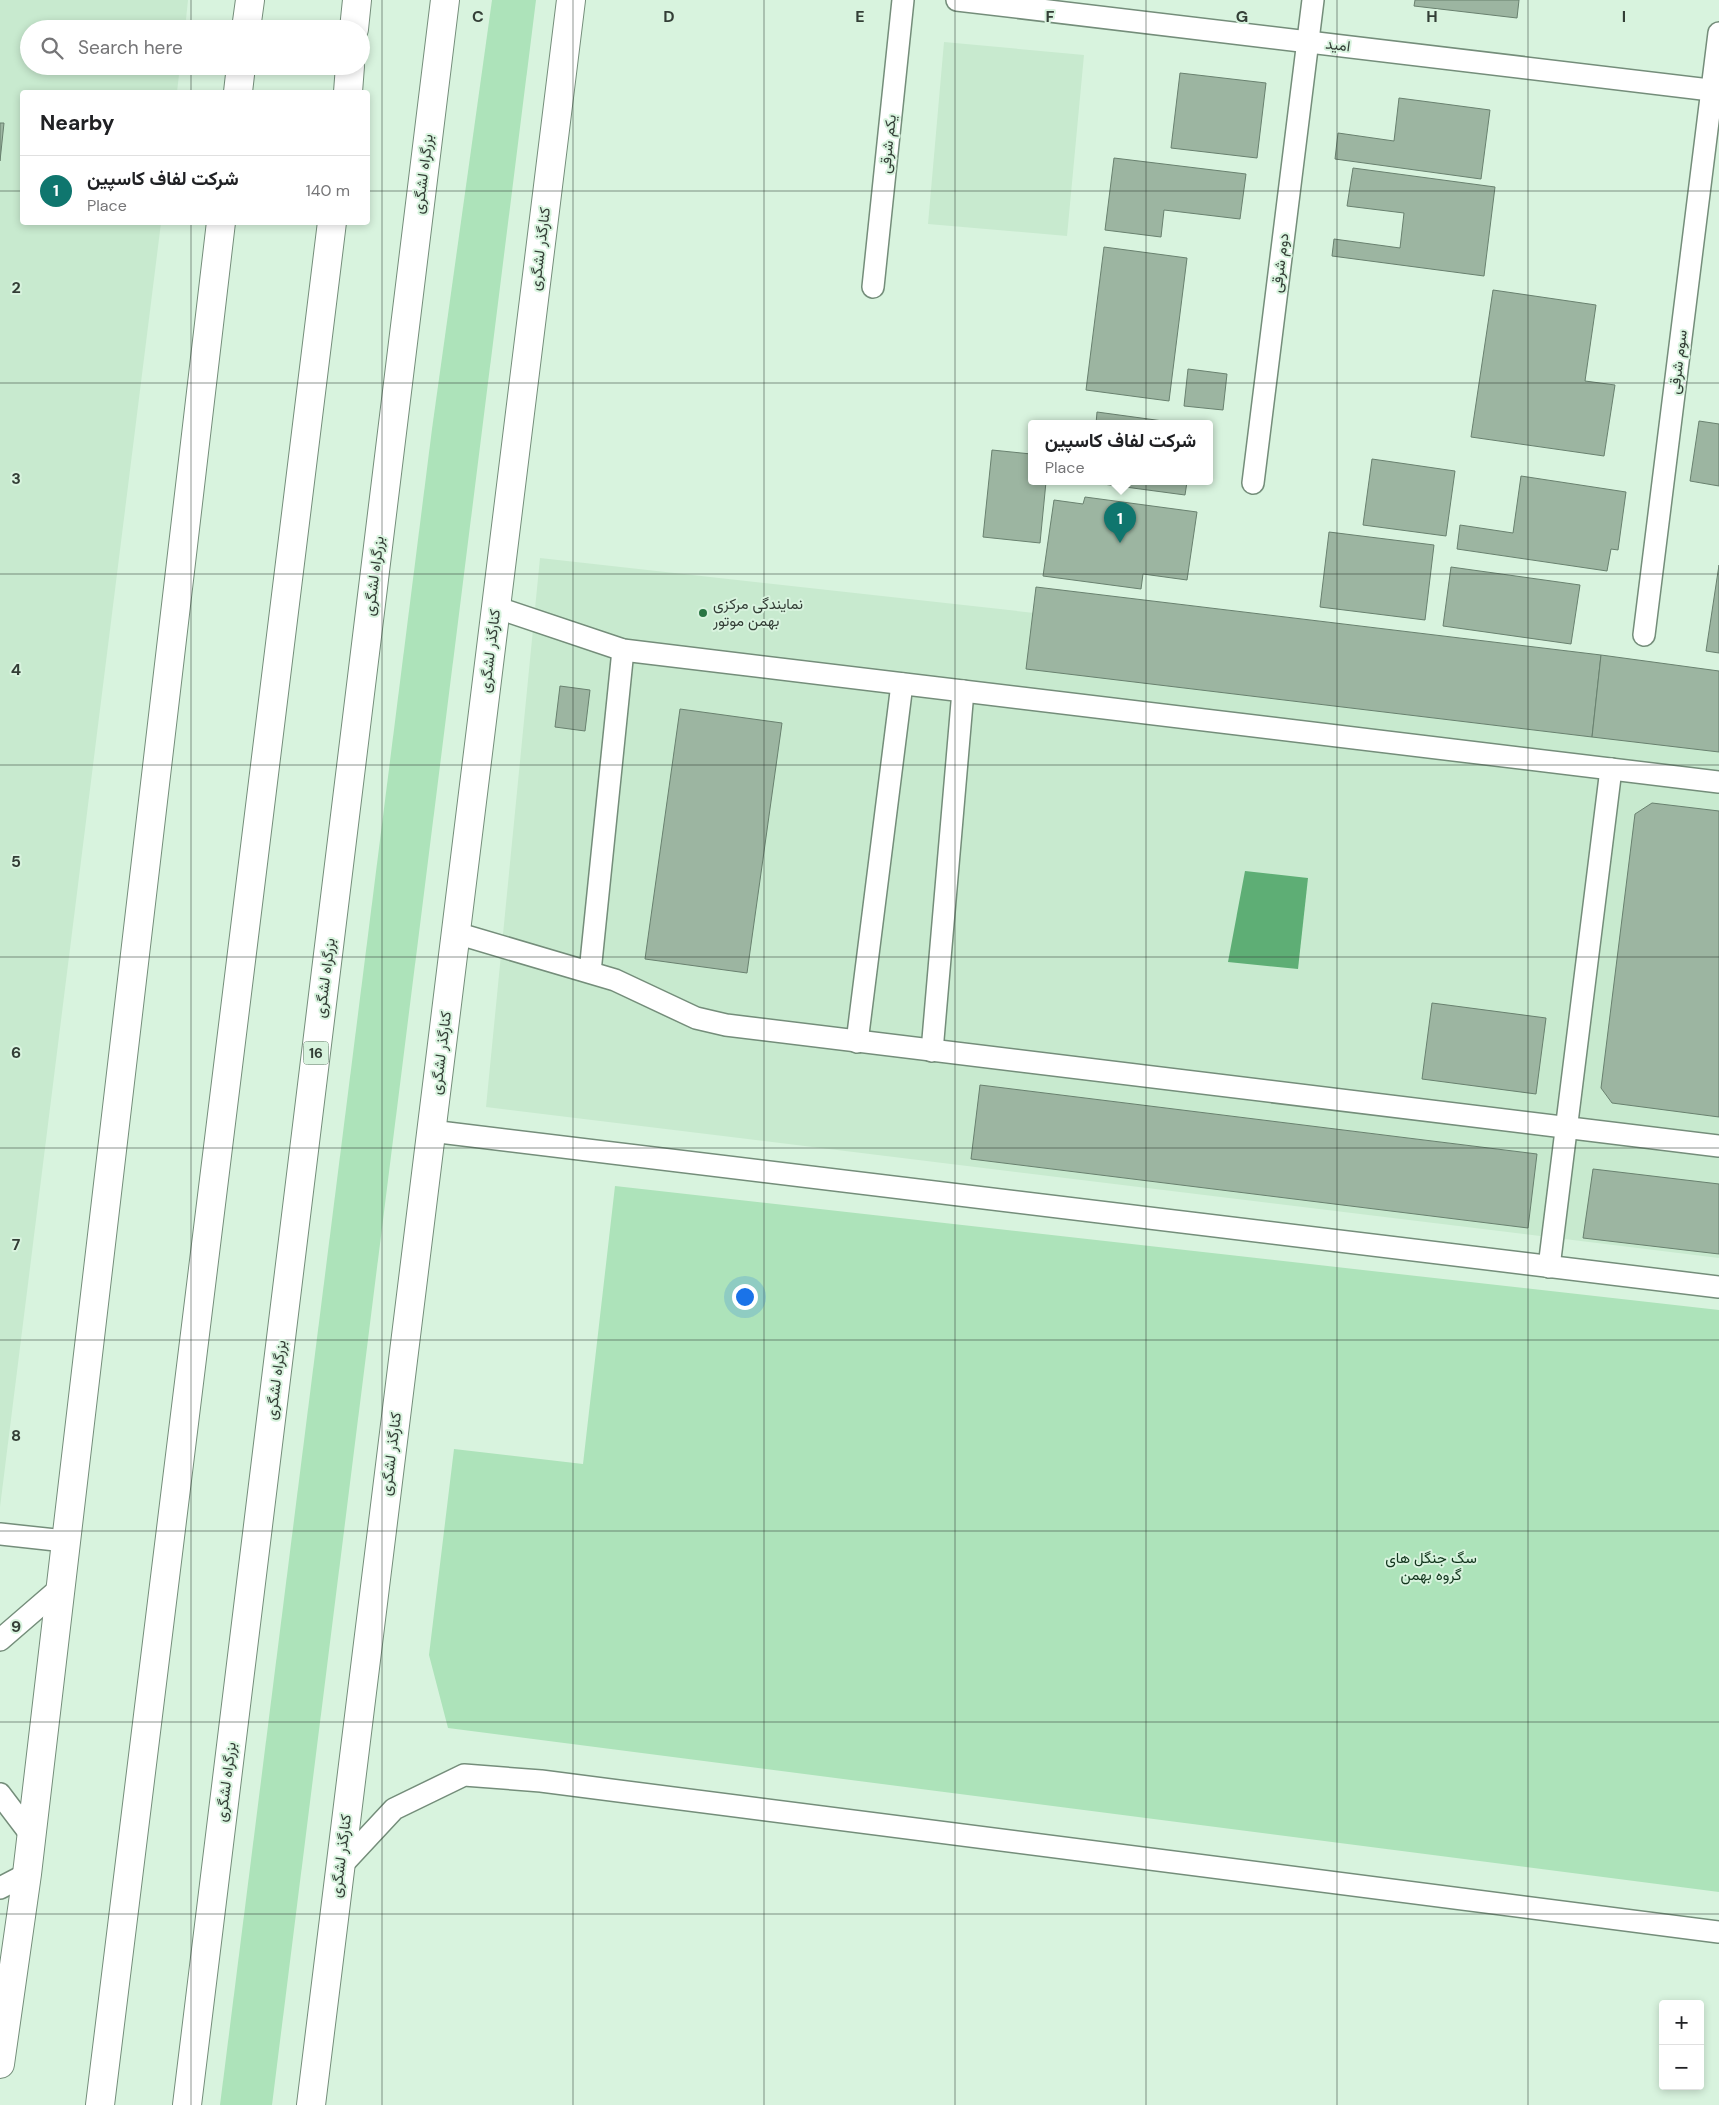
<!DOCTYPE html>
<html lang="en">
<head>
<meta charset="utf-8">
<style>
  body { margin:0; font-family:"DM Sans",Vazirmatn,sans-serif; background:#f6f6f6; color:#202124 }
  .controls { position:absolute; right:15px; bottom:15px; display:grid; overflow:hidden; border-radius:5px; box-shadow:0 2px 8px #0003 }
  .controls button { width:45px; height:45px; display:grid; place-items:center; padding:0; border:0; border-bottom:1px solid #e0e0e0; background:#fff; color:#202124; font:25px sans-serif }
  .you { position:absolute; left:744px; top:1296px; width:18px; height:18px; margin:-12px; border:4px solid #fff; border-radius:50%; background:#1a73e8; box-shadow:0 0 0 8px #1a73e833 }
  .badge { display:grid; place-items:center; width:32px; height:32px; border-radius:50%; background:#0f766e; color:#fff; font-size:16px; font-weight:700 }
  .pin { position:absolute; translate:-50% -41px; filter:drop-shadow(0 1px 2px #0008) }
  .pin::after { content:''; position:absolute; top:26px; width:18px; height:15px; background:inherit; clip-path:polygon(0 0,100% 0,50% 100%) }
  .popup { position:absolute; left:1028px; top:420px; width:185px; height:65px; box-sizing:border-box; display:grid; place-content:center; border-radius:5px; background:#fff; filter:drop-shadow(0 1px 4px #0005); font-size:16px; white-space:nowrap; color:#757577 }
  .popup b { font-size:19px; color:#202124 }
  .popup::after { content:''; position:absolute; left:50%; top:100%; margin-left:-10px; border:10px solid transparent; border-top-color:#fff }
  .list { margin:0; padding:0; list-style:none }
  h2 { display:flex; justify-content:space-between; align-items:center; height:65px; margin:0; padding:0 20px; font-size:21px }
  h2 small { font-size:16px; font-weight:400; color:#757577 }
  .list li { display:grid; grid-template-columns:32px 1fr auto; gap:15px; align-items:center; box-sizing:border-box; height:70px; padding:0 20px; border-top:1px solid #e0e0e0 }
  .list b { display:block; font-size:19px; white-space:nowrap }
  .list p { margin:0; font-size:16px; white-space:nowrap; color:#757577 }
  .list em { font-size:16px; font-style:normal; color:#757577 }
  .icon { flex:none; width:28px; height:28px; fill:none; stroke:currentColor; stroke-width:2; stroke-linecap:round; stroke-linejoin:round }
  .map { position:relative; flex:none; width:1719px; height:2105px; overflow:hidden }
  .search { position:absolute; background:#fff; box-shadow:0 2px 8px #0003; left:20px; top:20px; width:350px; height:55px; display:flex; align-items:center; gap:12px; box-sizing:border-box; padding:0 18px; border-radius:28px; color:#757577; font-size:19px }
  .panel { position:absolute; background:#fff; box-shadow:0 2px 8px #0003; left:20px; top:90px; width:350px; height:135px; border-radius:5px }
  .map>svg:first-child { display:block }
  .built { fill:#c8eacf }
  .green { fill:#ade3ba }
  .water { fill:#5eae75 }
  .building { fill:#9cb5a1; stroke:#69816f }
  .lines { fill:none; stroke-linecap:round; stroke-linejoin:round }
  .lane-casing { stroke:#748d7a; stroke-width:24 }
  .primary-casing { stroke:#748d7a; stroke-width:30 }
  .highway-casing { stroke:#748d7a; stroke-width:30 }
  .lane { stroke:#fff; stroke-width:21 }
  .primary { stroke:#fff; stroke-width:28 }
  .highway { stroke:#fff; stroke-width:28 }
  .grid { fill:none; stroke:#333e36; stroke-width:1; stroke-opacity:0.55 }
  .poi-dot { fill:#297543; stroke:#d8f3de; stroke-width:2 }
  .labels { text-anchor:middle; stroke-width:4; stroke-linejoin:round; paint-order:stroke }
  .shield { fill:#d8f3de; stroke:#647468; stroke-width:1 }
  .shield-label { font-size:14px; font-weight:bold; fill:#333e36 }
  .street-label { font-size:15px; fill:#333e36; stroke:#d8f3de }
  .poi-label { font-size:15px; fill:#333e36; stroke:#d8f3de; text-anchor:start }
  .park-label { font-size:15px; fill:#12351d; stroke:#d8f3de }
  .grid-label { font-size:16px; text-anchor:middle; font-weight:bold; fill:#333e36; stroke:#d8f3de; stroke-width:4; stroke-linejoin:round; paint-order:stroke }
</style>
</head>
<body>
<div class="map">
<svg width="1719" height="2105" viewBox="0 0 1719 2105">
  <rect width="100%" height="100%" fill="#d8f3de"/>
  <!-- built -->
  <g class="built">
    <path d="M0 0H188L185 29H29V66H180L177 92H22V222L161 223 0 1507Z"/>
    <path d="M944 42 1084 55 1067 236 928 224Z"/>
    <path d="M540 558 1719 689V1258L486 1107Z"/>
  </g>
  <!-- green -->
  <g class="green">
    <path d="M492 0H536L272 2105H220L432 429Z"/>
    <path d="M615 1186 1719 1310V1892L448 1728 429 1655 454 1449 583 1464Z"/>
  </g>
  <!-- water -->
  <path class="water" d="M1245 871 1308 878 1298 969 1228 962Z"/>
  <!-- building -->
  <g class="building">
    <path d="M1415 0H1519L1517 18 1414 6Z"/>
    <path d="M105 66H158L157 74 104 69Z"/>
    <path d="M1180 73 1266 83 1257 158 1171 148Z"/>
    <path d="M1399 98 1490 110 1481 179 1335 159 1338 133 1394 141Z"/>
    <path d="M0 123H4L0 161Z"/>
    <path d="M1114 158 1246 174 1240 219 1164 210 1161 237 1105 230Z"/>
    <path d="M1353 168 1495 187 1484 276 1332 256 1334 239 1400 248 1404 213 1347 206Z"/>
    <path d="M1104 247 1187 258 1169 401 1086 390Z"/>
    <path d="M1493 290 1596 305 1585 381 1615 385 1604 456 1471 437Z"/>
    <path d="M1188 369 1227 374 1223 410 1184 406Z"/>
    <path d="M1097 412 1185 424H1096Z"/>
    <path d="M1699 421 1719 424V486L1690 481Z"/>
    <path d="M992 450 1031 454V482H1046L1040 543 983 537Z"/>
    <path d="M1372 459 1455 471 1446 536 1363 525Z"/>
    <path d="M1521 476 1626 492 1618 550 1611 549 1607 571 1457 549 1460 525 1513 533Z"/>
    <path d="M1088 482H1187L1185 495Z"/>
    <path d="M1085 497 1197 512 1187 580 1143 574 1141 589 1043 576 1054 500 1083 504Z"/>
    <path d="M1329 532 1434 545 1425 620 1320 607Z"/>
    <path d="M1719 565V653L1706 651Z"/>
    <path d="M1451 567 1580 585 1571 644 1443 626Z"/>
    <path d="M1036 587 1601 655 1592 737 1026 669Z"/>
    <path d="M1601 655 1719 671V752L1592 737Z"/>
    <path d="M560 686 590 690 585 731 555 727Z"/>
    <path d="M680 709 782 723 747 973 645 959Z"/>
    <path d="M1652 803 1719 811V1117L1612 1103 1601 1088 1635 814Z"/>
    <path d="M1432 1003 1546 1018 1536 1094 1422 1079Z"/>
    <path d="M980 1085 1537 1154 1528 1228 971 1159Z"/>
    <path d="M1593 1169 1719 1184V1254L1583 1238Z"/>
  </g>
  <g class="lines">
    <!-- lane casing -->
    <g class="lane-casing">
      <g id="lane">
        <path d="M957 0 1719 91"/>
        <path d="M873 287 903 0"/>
        <path d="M1253 483 1313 0"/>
        <path d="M495 607 623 650 1719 782"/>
        <path d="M1644 635 1719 33"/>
        <path d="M456 933 615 980 696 1018 726 1025 1719 1146"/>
        <path d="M590 972 623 650"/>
        <path d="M857 1042 902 684"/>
        <path d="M932 1051 963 691"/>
        <path d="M431 1131 1719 1287"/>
        <path d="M1549 1267 1611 769"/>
        <path d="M0 1534 65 1541"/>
        <path d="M0 1640 59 1589"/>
        <path d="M0 1794 31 1835"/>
        <path d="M340 1867 394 1809 464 1775 541 1781 1719 1932"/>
        <path d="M0 1888 27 1874"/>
      </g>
    </g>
    <!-- primary casing -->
    <g class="primary-casing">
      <g id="primary">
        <path d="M246 29 250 0"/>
        <path d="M238 92 241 66"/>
        <path d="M0 2064 27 1874 221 222"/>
        <path d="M311 2105 571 0"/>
      </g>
    </g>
    <!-- highway casing -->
    <g class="highway-casing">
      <g id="highway">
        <path d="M354 29 357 0"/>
        <path d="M348 92 350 66"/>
        <path d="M100 2105 332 222"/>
        <path d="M187 2105 445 0"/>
      </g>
    </g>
    <!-- lane -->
    <use href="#lane" class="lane"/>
    <!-- primary -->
    <use href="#primary" class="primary"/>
    <!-- highway -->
    <use href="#highway" class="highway"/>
  </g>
  <!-- grid -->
  <path class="grid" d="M191 0V29M382 0V2105M573 0V2105M764 0V2105M955 0V2105M1146 0V2105M1337 0V2105M1528 0V2105M191 66V92M0 191H22M368 191H1719M191 222V2105M0 383H1719M0 574H1719M0 765H1719M0 957H1719M0 1148H1719M0 1340H1719M0 1531H1719M0 1722H1719M0 1914H1719"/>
  <!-- markers -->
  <circle class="poi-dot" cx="703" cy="613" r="5"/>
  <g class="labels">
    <!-- shield labels -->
    <rect class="shield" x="303.5" y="1041.5" width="25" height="23" rx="4"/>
    <g class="shield-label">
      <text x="316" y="1058">16</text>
    </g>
    <!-- street labels -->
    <g class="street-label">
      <text transform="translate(1338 45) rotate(7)" y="5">امید</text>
      <text transform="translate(888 144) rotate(-84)" y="5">یکم شرقی</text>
      <text transform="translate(423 174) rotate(-83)" y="5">بزرگراه لشگری</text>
      <text transform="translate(540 249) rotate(-83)" y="5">کنارگذر لشگری</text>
      <text transform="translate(1280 263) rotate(-83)" y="5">دوم شرقی</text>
      <text transform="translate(1678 362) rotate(-83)" y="5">سوم شرقی</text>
      <text transform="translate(374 576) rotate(-83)" y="5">بزرگراه لشگری</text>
      <text transform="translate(490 651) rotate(-83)" y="5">کنارگذر لشگری</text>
      <text transform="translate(325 978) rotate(-83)" y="5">بزرگراه لشگری</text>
      <text transform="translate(441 1053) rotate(-83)" y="5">کنارگذر لشگری</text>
      <text transform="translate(276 1380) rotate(-83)" y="5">بزرگراه لشگری</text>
      <text transform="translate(391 1454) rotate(-83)" y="5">کنارگذر لشگری</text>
      <text transform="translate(226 1782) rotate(-83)" y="5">بزرگراه لشگری</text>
      <text transform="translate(341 1856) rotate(-83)" y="5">کنارگذر لشگری</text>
    </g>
    <!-- poi labels -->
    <g class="poi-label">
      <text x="713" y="609">نمایندگی مرکزی<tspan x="713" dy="17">بهمن موتور</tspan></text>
    </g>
    <!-- park labels -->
    <g class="park-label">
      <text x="1431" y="1563">سگ جنگل های<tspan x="1431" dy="17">گروه بهمن</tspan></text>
    </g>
  </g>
  <g class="grid-label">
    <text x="478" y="22">C</text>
    <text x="669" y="22">D</text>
    <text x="860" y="22">E</text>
    <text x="1050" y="22">F</text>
    <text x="1242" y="22">G</text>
    <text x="1432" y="22">H</text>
    <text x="1624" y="22">I</text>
    <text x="16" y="293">2</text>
    <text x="16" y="484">3</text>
    <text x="16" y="675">4</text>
    <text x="16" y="867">5</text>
    <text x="16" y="1058">6</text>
    <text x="16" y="1250">7</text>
    <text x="16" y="1441">8</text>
    <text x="16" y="1632">9</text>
  </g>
</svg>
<div class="controls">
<button>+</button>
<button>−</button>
</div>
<div class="you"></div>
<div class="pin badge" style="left:1120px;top:543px">1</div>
<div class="popup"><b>شرکت لفاف کاسپین</b>Place</div>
<div class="search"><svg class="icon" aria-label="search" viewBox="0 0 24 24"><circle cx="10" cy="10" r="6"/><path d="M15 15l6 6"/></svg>Search here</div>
<section class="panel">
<h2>Nearby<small></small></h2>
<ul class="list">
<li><span class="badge">1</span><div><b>شرکت لفاف کاسپین</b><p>Place</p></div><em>140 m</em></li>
</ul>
</section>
</div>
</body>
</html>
